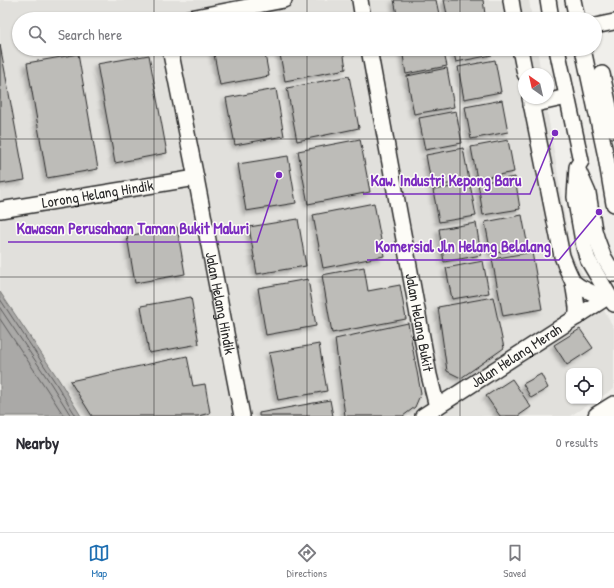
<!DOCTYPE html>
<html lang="en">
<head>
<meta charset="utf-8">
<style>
  body { margin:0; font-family:"Patrick Hand",sans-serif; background:#f7f7f7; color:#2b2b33 }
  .controls { position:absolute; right:12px; bottom:12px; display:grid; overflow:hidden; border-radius:8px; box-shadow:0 1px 3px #0004 }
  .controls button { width:36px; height:36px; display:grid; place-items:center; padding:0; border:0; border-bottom:1px solid #e1e1e2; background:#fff; color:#2b2b33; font:20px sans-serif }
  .compass { position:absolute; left:518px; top:68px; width:36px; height:36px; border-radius:50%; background:#fff; box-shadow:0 1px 3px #0004; rotate:326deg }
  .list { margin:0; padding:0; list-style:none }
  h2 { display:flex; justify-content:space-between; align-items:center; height:52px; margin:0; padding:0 16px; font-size:17px }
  h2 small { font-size:13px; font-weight:400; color:#7c7c81 }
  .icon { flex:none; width:22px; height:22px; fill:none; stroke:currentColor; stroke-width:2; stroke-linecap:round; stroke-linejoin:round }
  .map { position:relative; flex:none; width:614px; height:416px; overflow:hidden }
  .search { position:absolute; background:#fff; box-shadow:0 1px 3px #0004; left:12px; right:12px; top:12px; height:44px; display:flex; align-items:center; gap:10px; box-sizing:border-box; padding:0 14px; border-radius:22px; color:#7c7c81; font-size:15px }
  .sheet { height:116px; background:#fff }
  nav { display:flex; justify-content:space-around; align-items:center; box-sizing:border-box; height:56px; border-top:1px solid #e1e1e2; background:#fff; font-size:11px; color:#7c7c81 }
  nav a { display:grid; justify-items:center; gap:2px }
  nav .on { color:#1f6fb2 }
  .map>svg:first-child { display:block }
  .built { fill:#e1e0dc }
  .water { fill:#aaa9a7; stroke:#777775 }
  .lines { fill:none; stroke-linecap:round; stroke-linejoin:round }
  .shore { stroke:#5e5d5d; stroke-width:1 }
  .building { fill:#bdbcb8; stroke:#2b2b2b; filter:url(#shadow) }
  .minor-casing { stroke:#2b2b2b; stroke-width:18 }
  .major-casing { stroke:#2b2b2b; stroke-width:22 }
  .minor { stroke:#fdfcf7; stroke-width:15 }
  .major { stroke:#fdfcf7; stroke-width:19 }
  .grid { fill:none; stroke:#2b2b2b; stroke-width:1; stroke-opacity:0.55 }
  .labels { text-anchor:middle; stroke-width:3; stroke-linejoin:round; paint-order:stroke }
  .street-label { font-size:15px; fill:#2b2b2b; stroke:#fdfcf7 }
  .leader { fill:none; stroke:#7b2cbf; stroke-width:1.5 }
  .callout-dot { fill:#7b2cbf; stroke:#fdfcf7; stroke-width:1.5 }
  .callout-label { font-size:16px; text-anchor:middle; font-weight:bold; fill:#7b2cbf; stroke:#fdfcf7; stroke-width:3; stroke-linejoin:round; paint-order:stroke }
</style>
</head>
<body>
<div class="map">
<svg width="614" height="416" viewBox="0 0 614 416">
  <defs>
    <filter id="shadow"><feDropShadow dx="-3" dy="3" stdDeviation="2" flood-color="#0004"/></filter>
  </defs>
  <rect width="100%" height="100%" fill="#f0efeb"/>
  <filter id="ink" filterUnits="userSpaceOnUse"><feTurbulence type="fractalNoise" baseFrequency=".025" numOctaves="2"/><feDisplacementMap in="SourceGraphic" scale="8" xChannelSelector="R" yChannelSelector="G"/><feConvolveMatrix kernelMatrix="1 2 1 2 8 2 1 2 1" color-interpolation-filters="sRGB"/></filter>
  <g filter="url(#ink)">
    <!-- built -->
    <path class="built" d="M0 0H529L532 19H19V49H537L541 74H524V98H545L571 253 614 328V389L599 398V371H569V401H594L570 416H0Z"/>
    <!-- water -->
    <path class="water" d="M0 292 59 380 81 416H0Z"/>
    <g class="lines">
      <!-- shore -->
      <g class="shore">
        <path d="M0 299 55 382 76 416"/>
        <path d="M0 308 51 384 71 416"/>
        <path d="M0 319 46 388 64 416"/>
      </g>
    </g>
    <!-- building -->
    <g class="building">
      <path d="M394 0H436L440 19H398Z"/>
      <path d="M444 0H483L485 14 460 19H448Z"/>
      <path d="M0 45 25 180 0 184Z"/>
      <path d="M213 49H264L269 76 220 85Z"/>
      <path d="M279 49H343L346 69 285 81Z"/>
      <path d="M402 49H443L447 66 406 74Z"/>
      <path d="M453 49H491L492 55 456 62Z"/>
      <path d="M78 54 98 169 47 178 27 63Z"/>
      <path d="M149 55 167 153 115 163 97 64Z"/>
      <path d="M495 60 501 92 464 99 458 67Z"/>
      <path d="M447 68 454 107 414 114 407 76Z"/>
      <path d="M349 76 359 128 297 141 287 88Z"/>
      <path d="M276 89 284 136 235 145 226 98Z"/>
      <path d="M502 100 508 132 471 139 465 107Z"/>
      <path d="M456 111 462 143 425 150 419 118Z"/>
      <path d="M360 139 370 192 308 204 298 151Z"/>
      <path d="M508 140 514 172 477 179 471 147Z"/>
      <path d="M463 148 469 180 432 187 426 155Z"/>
      <path d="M288 156 296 203 246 211 238 164Z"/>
      <path d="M515 177 520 209 483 215 478 183Z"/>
      <path d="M470 184 476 216 439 222 433 190Z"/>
      <path d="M374 203 384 256 323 268 313 215Z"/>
      <path d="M522 215 528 247 491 254 485 222Z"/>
      <path d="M298 219 306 266 257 274 249 227Z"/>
      <path d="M476 223 481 255 444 262 439 229Z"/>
      <path d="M177 227 185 274 135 283 127 236Z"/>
      <path d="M532 252 542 309 503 316 492 259Z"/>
      <path d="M483 261 489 293 452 299 446 268Z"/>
      <path d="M364 267 368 291 400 285 406 319 332 333 322 275Z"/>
      <path d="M308 279 316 326 266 335 258 288Z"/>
      <path d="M191 297 199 344 149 353 141 306Z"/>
      <path d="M493 297 504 348 461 378 447 371 438 307Z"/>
      <path d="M408 323 421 393 415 407 403 416H345L335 339Z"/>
      <path d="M580 329 593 348 567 365 554 345Z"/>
      <path d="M319 344 327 391 278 400 269 353Z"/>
      <path d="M187 356 193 386 205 384 210 413 198 416H92L70 381Z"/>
      <path d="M541 374 548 388 531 398 523 384Z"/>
      <path d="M512 379 531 407 518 416H500L486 396Z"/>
      <path d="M330 400 333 416H259V413Z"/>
    </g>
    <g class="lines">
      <!-- minor casing -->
      <g class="minor-casing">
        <g id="minor">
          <path d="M360 0 363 19"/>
          <path d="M511 0 514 19"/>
          <path d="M548 0 551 19"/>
          <path d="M573 0 577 19"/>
          <path d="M185 19 284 0"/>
          <path d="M595 26 614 22"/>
          <path id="s1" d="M170 49 196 178 242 416"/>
          <path id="s2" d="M369 49 429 375 437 407"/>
          <path d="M520 49 525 74"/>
          <path d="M557 49 581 161 577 167 575 197 584 247 588 260 614 304"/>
          <path d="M583 49 606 157 614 204"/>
          <path d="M602 74 614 130"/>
          <path d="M530 98 562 256 567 269 573 282 577 307V317"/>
          <path d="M531 105 567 97"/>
          <path d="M578 170 588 193 594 230 597 240 603 256 614 274"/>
          <path id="s3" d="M0 210 196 178"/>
          <path d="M573 282 580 287 605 299"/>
          <path id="s4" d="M423 416 609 296"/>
        </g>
      </g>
      <!-- major casing -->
      <g class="major-casing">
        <path id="major" d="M598 416 614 406"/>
      </g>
      <!-- minor -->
      <use href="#minor" class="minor"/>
      <!-- major -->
      <use href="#major" class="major"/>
    </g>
  </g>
  <!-- grid -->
  <path class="grid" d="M154 0V19M307 0V19M460 0V19M154 49V416M307 49V416M460 49V416M0 139H614M0 277H614"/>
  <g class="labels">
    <!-- street labels -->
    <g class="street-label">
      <text dy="5" stroke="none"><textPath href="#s3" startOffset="99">Lorong Helang Hindik</textPath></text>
      <text dy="5" stroke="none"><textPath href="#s1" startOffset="259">Jalan Helang Hindik</textPath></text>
      <text dy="5" stroke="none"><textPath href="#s2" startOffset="278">Jalan Helang Bukit</textPath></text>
      <text dy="5" stroke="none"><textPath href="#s4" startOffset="111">Jalan Helang Merah</textPath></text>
    </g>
  </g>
  <!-- callouts -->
  <path class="leader" d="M555 133L530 194H363M279 175L257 242H8M599 212L559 260H367"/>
  <g class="callout-dot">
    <circle cx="555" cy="133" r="4"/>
    <circle cx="279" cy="175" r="4"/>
    <circle cx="599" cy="212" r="4"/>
  </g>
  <g class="callout-label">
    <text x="446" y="186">Kaw. Industri Kepong Baru</text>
    <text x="133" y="234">Kawasan Perusahaan Taman Bukit Maluri</text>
    <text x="463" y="252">Komersial Jln Helang Belalang</text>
  </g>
</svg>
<div class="controls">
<button><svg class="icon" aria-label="locate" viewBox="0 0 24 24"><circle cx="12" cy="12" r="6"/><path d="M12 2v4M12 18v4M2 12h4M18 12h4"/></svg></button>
</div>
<svg class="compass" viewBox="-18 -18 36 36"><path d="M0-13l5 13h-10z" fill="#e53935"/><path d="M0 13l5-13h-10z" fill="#7c7c81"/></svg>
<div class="search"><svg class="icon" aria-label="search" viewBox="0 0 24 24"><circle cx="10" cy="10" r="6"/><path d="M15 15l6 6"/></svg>Search here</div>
</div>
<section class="sheet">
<h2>Nearby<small>0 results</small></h2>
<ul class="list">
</ul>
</section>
<nav>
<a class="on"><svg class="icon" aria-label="map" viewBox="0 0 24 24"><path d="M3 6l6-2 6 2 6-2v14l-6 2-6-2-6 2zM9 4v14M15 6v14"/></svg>Map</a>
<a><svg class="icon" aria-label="directions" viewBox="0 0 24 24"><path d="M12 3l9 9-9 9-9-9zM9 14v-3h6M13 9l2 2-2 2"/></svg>Directions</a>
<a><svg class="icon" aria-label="saved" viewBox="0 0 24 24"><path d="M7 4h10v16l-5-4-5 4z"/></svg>Saved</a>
</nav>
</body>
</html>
